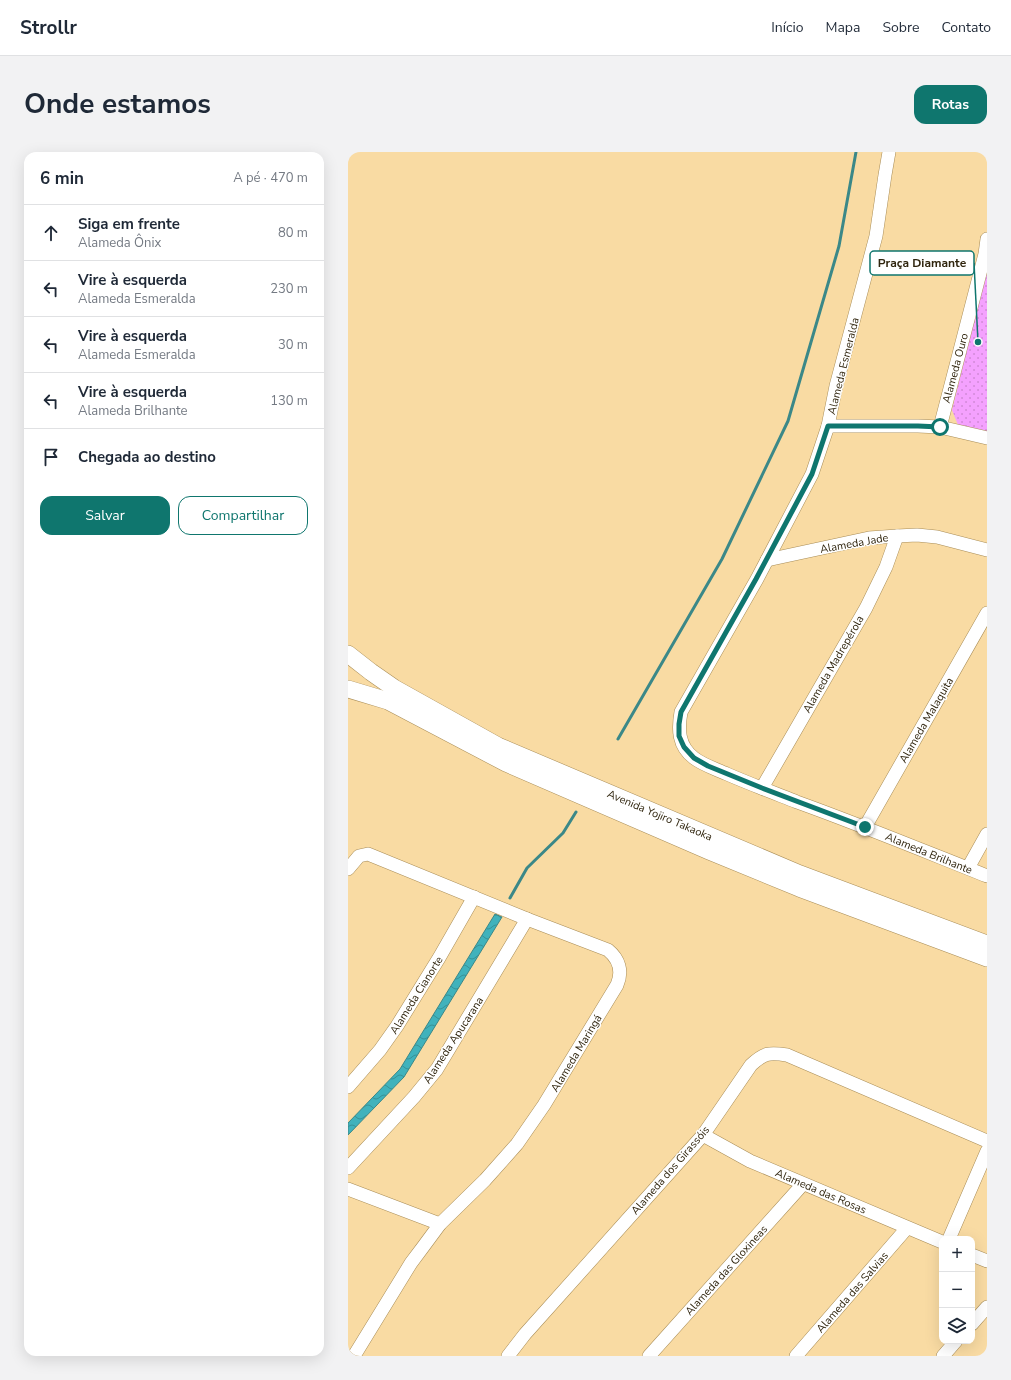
<!DOCTYPE html>
<html lang="pt">
<head>
<meta charset="utf-8">
<style>
  body { margin:0; font-family:"Nunito Sans",sans-serif; background:#f2f2f3; color:#1f2937 }
  .controls { position:absolute; right:12px; bottom:12px; display:grid; overflow:hidden; border-radius:8px; box-shadow:0 4px 16px #0002 }
  .controls button { width:36px; height:36px; display:grid; place-items:center; padding:0; border:0; border-bottom:1px solid #e0e1e3; background:#fff; color:#1f2937; font:20px sans-serif }
  .stop { position:absolute; width:12px; height:12px; margin:-9px; border:3px solid #0f766e; border-radius:50%; background:#fff }
  .stop.end { background:#0f766e; border-color:#fff; box-shadow:0 1px 4px #0008 }
  .list { margin:0; padding:0; list-style:none }
  h2 { display:flex; justify-content:space-between; align-items:center; height:52px; margin:0; padding:0 16px; font-size:17px }
  h2 small { font-size:13px; font-weight:400; color:#747a83 }
  .list li { display:grid; grid-template-columns:26px 1fr auto; gap:12px; align-items:center; box-sizing:border-box; height:56px; padding:0 16px; border-top:1px solid #e0e1e3 }
  .list b { display:block; font-size:15px; white-space:nowrap }
  .list p { margin:0; font-size:13px; white-space:nowrap; color:#747a83 }
  .list em { font-size:13px; font-style:normal; color:#747a83 }
  .actions { display:flex; gap:8px; padding:12px 16px }
  .actions a { flex:1; padding:9px 0; border:1px solid #0f766e; border-radius:12px; text-align:center; font-size:14px; color:#0f766e }
  .actions .main { background:#0f766e; color:#fff }
  .icon { flex:none; width:22px; height:22px; fill:none; stroke:currentColor; stroke-width:2; stroke-linecap:round; stroke-linejoin:round }
  .map { position:relative; flex:none; width:639px; height:1204px; overflow:hidden; border-radius:12px }
  header { display:flex; align-items:center; gap:24px; box-sizing:border-box; height:56px; padding:0 20px; background:#fff; border-bottom:1px solid #e0e1e3 }
  header strong { font-size:19px }
  nav { display:flex; gap:22px; margin-inline-start:auto; font-size:14px }
  .intro { display:flex; align-items:center; justify-content:space-between; box-sizing:border-box; height:96px; padding:0 24px }
  h1 { margin:0; font-size:28px }
  .button { padding:10px 18px; border-radius:12px; background:#0f766e; color:#fff; font-size:14px; font-weight:700 }
  main { display:flex; gap:24px; padding:0 24px }
  aside { flex:1; background:#fff; border-radius:12px; box-shadow:0 4px 16px #0002 }
  .map>svg:first-child { display:block }
  .grass { fill:url(#grass-dots) }
  .water { fill:url(#water-waves); stroke:#3b8888 }
  .lines { fill:none; stroke-linecap:round; stroke-linejoin:round }
  .stream { stroke:#3b8888; stroke-width:3 }
  .minor-casing { stroke:#a98d57; stroke-width:14 }
  .major-casing { stroke:#a98d57; stroke-width:18 }
  .minor { stroke:#fff; stroke-width:13 }
  .major { stroke:#fff; stroke-width:17 }
  .route { stroke:#0f766e; stroke-width:5 }
  .labels { text-anchor:middle; stroke-width:3; stroke-linejoin:round; paint-order:stroke }
  .street-label { font-size:11px; fill:#30250e; stroke:#fff }
  .leader { fill:none; stroke:#0f766e; stroke-width:1.5 }
  .callout-dot { fill:#0f766e; stroke:#fff; stroke-width:1.5 }
  .callout { fill:#fff; stroke:#0f766e; stroke-width:1.5 }
  .callout-label { font-size:12px; text-anchor:middle; font-weight:bold; fill:#30250e }
</style>
</head>
<body>
<header>
<strong>Strollr</strong>
<nav><a>Início</a><a>Mapa</a><a>Sobre</a><a>Contato</a></nav>
</header>
<div class="intro"><h1>Onde estamos</h1><a class="button">Rotas</a></div>
<main>
<aside>
<h2>6 min<small>A pé · 470 m</small></h2>
<ul class="list">
<li><svg class="icon" aria-label="ahead" viewBox="0 0 24 24"><path d="M12 20V5M6 11l6-6 6 6"/></svg><div><b>Siga em frente</b><p>Alameda Ônix</p></div><em>80 m</em></li>
<li><svg class="icon" aria-label="left" viewBox="0 0 24 24"><path d="M17 20v-9H6M10 6l-5 5 5 5"/></svg><div><b>Vire à esquerda</b><p>Alameda Esmeralda</p></div><em>230 m</em></li>
<li><svg class="icon" aria-label="left" viewBox="0 0 24 24"><path d="M17 20v-9H6M10 6l-5 5 5 5"/></svg><div><b>Vire à esquerda</b><p>Alameda Esmeralda</p></div><em>30 m</em></li>
<li><svg class="icon" aria-label="left" viewBox="0 0 24 24"><path d="M17 20v-9H6M10 6l-5 5 5 5"/></svg><div><b>Vire à esquerda</b><p>Alameda Brilhante</p></div><em>130 m</em></li>
<li><svg class="icon" aria-label="arrive" viewBox="0 0 24 24"><path d="M6 21V4h12l-3 4 3 4H6"/></svg><div><b>Chegada ao destino</b></div></li>
</ul>
<div class="actions"><a class="main">Salvar</a><a>Compartilhar</a></div>
</aside>
<div class="map">
<svg width="639" height="1204" viewBox="0 0 639 1204">
  <defs>
    <pattern id="grass-dots" width="8" height="8" patternUnits="userSpaceOnUse"><rect width="8" height="8" fill="#f4a1fe"/><path d="M2 2h.1M6 6h.1" fill="none" stroke="#d28ad8" stroke-width="1.8" stroke-linecap="round"/></pattern>
    <pattern id="water-waves" width="16" height="10" patternUnits="userSpaceOnUse"><rect width="16" height="10" fill="#40b2bc"/><path d="M0 5q4-4 8 0t8 0" fill="none" stroke="#369197"/></pattern>
  </defs>
  <rect width="100%" height="100%" fill="#f9dba3"/>
  <!-- grass -->
  <path class="grass" d="M638 120 639 123V280L610 273 604 258Z"/>
  <!-- water -->
  <path class="water" d="M147 762 154 765 56 925 0 983V971L52 917Z"/>
  <g class="lines">
    <!-- stream -->
    <g class="stream">
      <path d="M270 587 374 407 440 269 491 94 508 0"/>
      <path d="M162 746 179 716 215 681 228 660"/>
    </g>
    <!-- minor casing -->
    <g class="minor-casing">
      <g id="minor">
        <path d="M541 0 537 23 528 84 488 234 480 274 464 322 409 427 333 560C330 577 330 594 346 606 355 613 368 617 379 622 402 632 426 641 449 650 513 673 576 699 639 724"/>
        <path d="M480 274H570L592 275 639 286"/>
        <path d="M592 275 637 102 639 87"/>
        <path d="M419 408 521 386 549 384 569 383 589 385 639 398"/>
        <path d="M414 636 518 456 538 415 549 384"/>
        <path d="M517 675 639 461"/>
        <path d="M620 716 639 682"/>
        <path d="M0 717 11 704 20 702 179 767 260 798C271 807 275 819 269 833L196 953 169 992 137 1028 92 1072 75 1095 63 1111 6 1204"/>
        <path d="M0 935 32 898 49 874 91 806 126 745"/>
        <path d="M355 983 402 1009 594 1090"/>
        <path d="M0 1016 66 945 89 917 179 767"/>
        <path d="M0 1037 92 1072"/>
        <path d="M601 1087 639 999"/>
        <path d="M624 1103 639 1109"/>
        <path d="M624 1172 639 1155"/>
        <path d="M160 1204 177 1182 355 983 403 913C416 901 421 900 439 903L639 989"/>
        <path d="M301 1204 455 1032"/>
        <path d="M448 1204 559 1076"/>
        <path d="M595 1204 608 1189"/>
      </g>
    </g>
    <!-- major casing -->
    <g class="major-casing">
      <g id="major">
        <path d="M0 502 23 520 46 536 150 594 452 722 639 792"/>
        <path d="M0 537 40 549 158 611 361 699 451 736 639 806"/>
      </g>
    </g>
    <!-- minor -->
    <use href="#minor" class="minor"/>
    <!-- major -->
    <use href="#major" class="major"/>
  </g>
  <g class="lines">
    <!-- route -->
    <path class="route" d="M517 675 414 636 360 614 346 606 336 595 331 584V572L333 560 408 427 464 322 480 274H570L592 275"/>
  </g>
  <g class="labels">
    <!-- street labels -->
    <g class="street-label">
      <text transform="translate(495 214) rotate(-76)" y="4">Alameda Esmeralda</text>
      <text transform="translate(607 216) rotate(-75)" y="4">Alameda Ouro</text>
      <text transform="translate(506 391) rotate(-10)" y="4">Alameda Jade</text>
      <text transform="translate(485 512) rotate(-60)" y="4">Alameda Madrepérola</text>
      <text transform="translate(578 568) rotate(-60)" y="4">Alameda Malaquita</text>
      <text transform="translate(312 663) rotate(23)" y="4">Avenida Yojiro Takaoka</text>
      <text transform="translate(581 701) rotate(22)" y="4">Alameda Brilhante</text>
      <text transform="translate(68 843) rotate(-58)" y="4">Alameda Cianorte</text>
      <text transform="translate(105 888) rotate(-57)" y="4">Alameda Apucarana</text>
      <text transform="translate(228 901) rotate(-59)" y="4">Alameda Maringá</text>
      <text transform="translate(322 1018) rotate(-49)" y="4">Alameda dos Girassóis</text>
      <text transform="translate(473 1039) rotate(23)" y="4">Alameda das Rosas</text>
      <text transform="translate(378 1118) rotate(-48)" y="4">Alameda das Gloxineas</text>
      <text transform="translate(504 1140) rotate(-49)" y="4">Alameda das Salvias</text>
    </g>
  </g>
  <!-- callouts -->
  <path class="leader" d="M630 190L626 111"/>
  <circle class="callout-dot" cx="630" cy="190" r="4"/>
  <rect class="callout" x="522" y="99" width="104" height="24" rx="4"/>
  <g class="callout-label">
    <text x="574" y="115">Praça Diamante</text>
  </g>
</svg>
<div class="controls">
<button>+</button>
<button>−</button>
<button><svg class="icon" aria-label="layers" viewBox="0 0 24 24"><path d="M12 4l9 5-9 5-9-5zM3 14l9 5 9-5"/></svg></button>
</div>
<div class="stop" style="left:592px;top:275px"></div>
<div class="stop end" style="left:517px;top:675px"></div>
</div>
</main>
</body>
</html>
